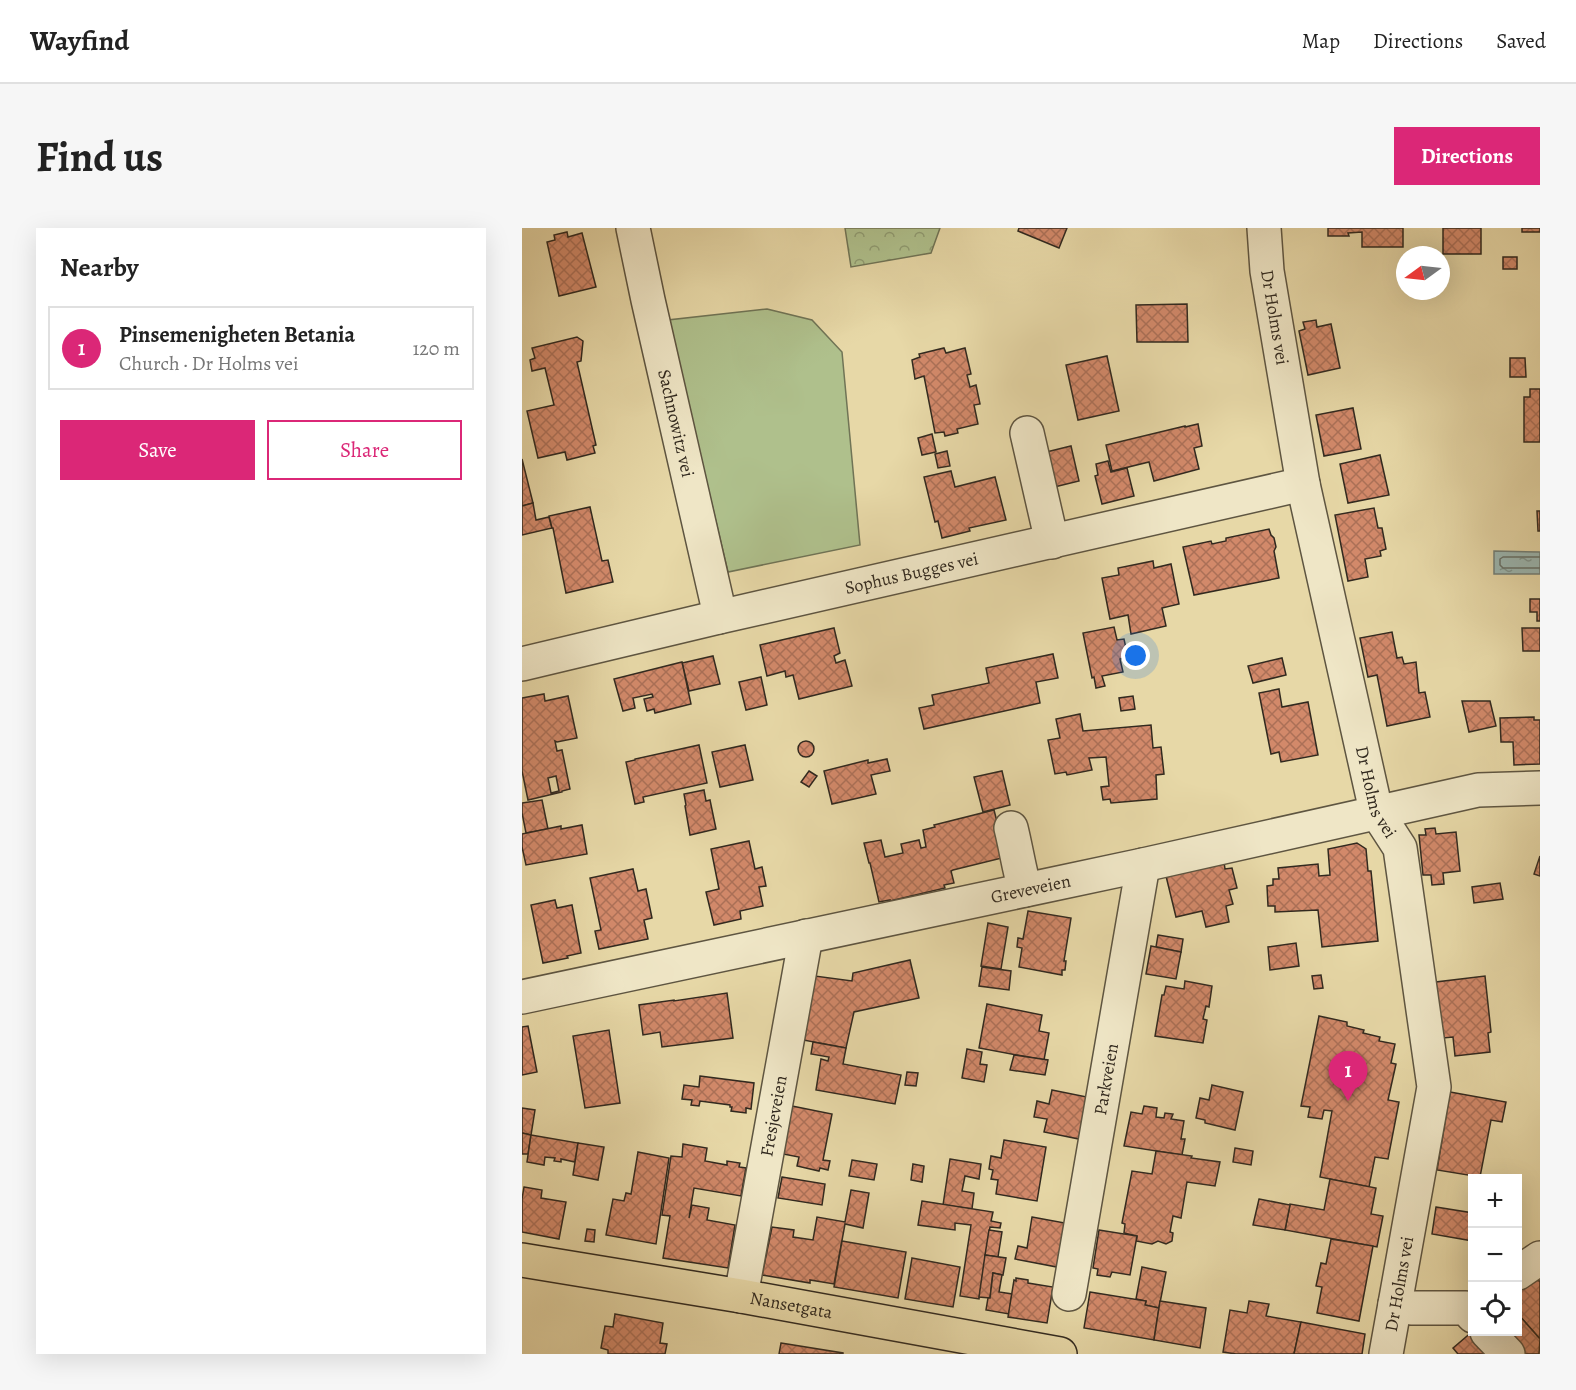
<!DOCTYPE html>
<html lang="en">
<head>
<meta charset="utf-8">
<style>
  body { margin:0; font-family:Alegreya,serif; background:#f6f6f6; color:#222 }
  .controls { position:absolute; right:18px; bottom:18px; display:grid; overflow:hidden; border-radius:0px; box-shadow:0 6px 24px #0002 }
  .controls button { width:54px; height:54px; display:grid; place-items:center; padding:0; border:0; border-bottom:2px solid #e0e0e0; background:#fff; color:#222; font:30px sans-serif }
  .compass { position:absolute; left:874px; top:18px; width:54px; height:54px; border-radius:50%; background:#fff; box-shadow:0 6px 24px #0002; rotate:255deg }
  .you { position:absolute; left:614px; top:428px; width:21px; height:21px; margin:-15px; border:4px solid #fff; border-radius:50%; background:#1a73e8; box-shadow:0 0 0 9px #1a73e833 }
  .badge { display:grid; place-items:center; width:39px; height:39px; border-radius:50%; background:#db2777; color:#fff; font-size:20px; font-weight:700 }
  .pin { position:absolute; translate:-50% -50px; filter:drop-shadow(0 2px 3px #0008) }
  .pin::after { content:''; position:absolute; top:32px; width:21px; height:18px; background:inherit; clip-path:polygon(0 0,100% 0,50% 100%) }
  .list { margin:0; padding:0; list-style:none }
  h2 { display:flex; justify-content:space-between; align-items:center; height:78px; margin:0; padding:0 24px; font-size:26px }
  h2 small { font-size:20px; font-weight:400; color:#767676 }
  .list li { display:grid; grid-template-columns:39px 1fr auto; gap:18px; align-items:center; box-sizing:border-box; height:84px; margin:0 12px 12px; padding:0 12px; border:2px solid #e0e0e0; border-radius:0px }
  .list b { display:block; font-size:22px; white-space:nowrap }
  .list p { margin:0; font-size:20px; white-space:nowrap; color:#767676 }
  .list em { font-size:20px; font-style:normal; color:#767676 }
  .actions { display:flex; gap:12px; padding:18px 24px }
  .actions a { flex:1; padding:14px 0; border:2px solid #db2777; border-radius:0px; text-align:center; font-size:21px; color:#db2777 }
  .actions .main { background:#db2777; color:#fff }
  .icon { flex:none; width:33px; height:33px; fill:none; stroke:currentColor; stroke-width:2; stroke-linecap:round; stroke-linejoin:round }
  .map { position:relative; flex:none; width:1018px; height:1126px; overflow:hidden; border-radius:0px }
  header { display:flex; align-items:center; gap:36px; box-sizing:border-box; height:84px; padding:0 30px; background:#fff; border-bottom:2px solid #e0e0e0 }
  header strong { font-size:28px }
  nav { display:flex; gap:33px; margin-inline-start:auto; font-size:21px }
  .intro { display:flex; align-items:center; justify-content:space-between; box-sizing:border-box; height:144px; padding:0 36px }
  h1 { margin:0; font-size:42px }
  .button { padding:15px 27px; border-radius:0px; background:#db2777; color:#fff; font-size:21px; font-weight:700 }
  main { display:flex; gap:36px; padding:0 36px }
  aside { flex:1; background:#fff; border-radius:0px; box-shadow:0 6px 24px #0002 }
  .map>svg:first-child { display:block }
  .grass { fill:#afc08c; stroke:#707456; stroke-width:1.5 }
  .park { fill:url(#park-crowns); stroke:#707456; stroke-width:1.5 }
  .water { fill:url(#water-ripples); stroke:#717e77; stroke-width:1.5 }
  .lines { fill:none; stroke-linecap:round; stroke-linejoin:round }
  .shore { stroke:#667068; stroke-width:1.5 }
  .building { fill:url(#building-cross-hatch); stroke:#31291f; stroke-width:1.5; fill-rule:evenodd }
  .minor-casing { stroke:#5e5541; stroke-width:36 }
  .major-casing { stroke:#31291f; stroke-width:36 }
  .minor { stroke:#efe6c6; stroke-width:33 }
  .major { stroke:#e7d8a7; stroke-width:33 }
  .labels { text-anchor:middle; stroke-width:4.5; stroke-linejoin:round; paint-order:stroke }
  .street-label { font-size:18px; fill:#31291f; stroke:#efe6c6 }
</style>
</head>
<body>
<header>
<strong>Wayfind</strong>
<nav><a>Map</a><a>Directions</a><a>Saved</a></nav>
</header>
<div class="intro"><h1>Find us</h1><a class="button">Directions</a></div>
<main>
<aside>
<h2>Nearby<small></small></h2>
<ul class="list">
<li><span class="badge">1</span><div><b>Pinsemenigheten Betania</b><p>Church · Dr Holms vei</p></div><em>120 m</em></li>
</ul>
<div class="actions"><a class="main">Save</a><a>Share</a></div>
</aside>
<div class="map">
<svg width="1018" height="1126" viewBox="0 0 1018 1126">
  <defs>
    <pattern id="park-crowns" width="20" height="18" patternUnits="userSpaceOnUse" patternTransform="scale(1.5)"><rect width="20" height="18" fill="#afc08c"/><path d="M2 6a3 3 0 1 1 6 0M12 15a3 3 0 1 1 6 0" fill="none" stroke="#8f9c72"/></pattern>
    <pattern id="water-ripples" width="26" height="14" patternUnits="userSpaceOnUse" patternTransform="scale(1.5)"><rect width="26" height="14" fill="#9bb7b2"/><path d="M2 4q2-2 4 0t4 0M15 11q2-2 4 0t4 0" fill="none" stroke="#7f9590"/></pattern>
    <pattern id="building-cross-hatch" width="8" height="8" patternUnits="userSpaceOnUse" patternTransform="scale(1.5)"><rect width="8" height="8" fill="#d2896a"/><path d="M0 0l8 8M0 8l8-8" fill="none" stroke="#ab7057"/></pattern>
  </defs>
  <rect width="100%" height="100%" fill="#e7d8a7"/>
  <filter id="stains"><feTurbulence type="fractalNoise" baseFrequency=".00333" numOctaves="4"/><feColorMatrix values="0 0 0 0 .2 0 0 0 0 .09 0 0 0 0 .02 0 0 0 .5 -.17"/></filter>
  <radialGradient id="worn" r=".72"><stop offset=".6" stop-color="#630" stop-opacity="0"/><stop offset="1" stop-color="#630" stop-opacity=".3"/></radialGradient>
  <!-- grass -->
  <path class="grass" d="M245 81 290 92 320 124 338 317 206 344 146 92Z"/>
  <!-- park -->
  <path class="park" d="M323 0H418L409 25 329 39Z"/>
  <!-- water -->
  <path class="water" d="M972 323 1018 324V346H972Z"/>
  <g class="lines">
    <!-- shore -->
    <path class="shore" d="M1018 329H981L978 331V337L981 340H1018"/>
  </g>
  <!-- building -->
  <g class="building">
    <path d="M497 0H545L537 20 496 3Z"/>
    <path d="M806 0H881V19H840V4L826 5 827 8H806Z"/>
    <rect x="921" y="0" width="38" height="26"/>
    <rect x="1000" y="0" width="18" height="4"/>
    <path d="M45 4 46 9 60 5 74 59 37 68 25 14 33 12 32 7Z"/>
    <rect x="981" y="29" width="14" height="12"/>
    <path d="M665 76 666 114H615L614 77Z"/>
    <path d="M794 92 795 99 809 96 818 140 786 147 777 103 783 101 781 94Z"/>
    <path d="M55 109 61 113 59 133 55 134 74 217 71 218 73 225 45 232 43 224 16 230 5 183 32 177 23 140 10 143 8 132 13 130 10 120Z"/>
    <path d="M422 120 424 125 443 120 449 146 445 147 448 159 454 157 458 176 452 177 456 196 435 201 436 205 423 208 422 204 413 205 402 148 393 151 390 132 398 129 397 126Z"/>
    <path d="M585 128 597 183 556 192 544 137Z"/>
    <path d="M988 130H1003L1004 149H988Z"/>
    <path d="M1008 161H1018V214H1002V169H1008Z"/>
    <path d="M831 180 839 221 802 228 794 187Z"/>
    <path d="M676 196 680 218 672 220 677 241 632 253 627 234 590 243 584 217 663 198V199Z"/>
    <path d="M410 206 414 224 400 227 396 210Z"/>
    <path d="M549 218 557 253 524 261 516 226Z"/>
    <path d="M425 223 428 238 416 240 413 226Z"/>
    <path d="M858 227 867 267 826 275 818 236Z"/>
    <path d="M0 231 11 275 0 278Z"/>
    <path d="M586 233 589 244 605 240 612 268 580 276 573 248 576 247 574 236Z"/>
    <path d="M429 243 433 259 473 249 484 292 447 300 448 303 420 310 416 293 413 294 402 249Z"/>
    <path d="M11 275 14 292 27 289 30 300 0 307V278Z"/>
    <path d="M68 279 80 333 86 332 91 354 44 365 31 300H30L27 288Z"/>
    <path d="M852 280 856 300H860L864 321 858 323 859 328 843 331 846 349 826 353 813 287Z"/>
    <path d="M1015 283H1018V303H1016Z"/>
    <path d="M747 301 749 307 752 310 754 319 752 323 757 350 672 367 661 319 689 313 690 316 704 313V310Z"/>
    <path d="M631 333 632 340 649 336 657 376 640 380 644 398 609 406 606 387 588 391 580 350 597 347 596 340Z"/>
    <path d="M1008 371H1018V393H1015V384H1008Z"/>
    <path d="M592 399 595 412 602 411 606 429 598 431 601 444 580 448 583 458 574 460 572 449 570 450 561 405Z"/>
    <path d="M312 400 318 425 312 428 314 435 323 432 330 458 277 471 271 447 264 449 263 443 245 448 238 417Z"/>
    <path d="M1000 400H1018V423H1001Z"/>
    <path d="M870 404 875 430 880 429 882 436 894 434 897 465 903 464 908 489 865 498 855 447 846 449 838 410Z"/>
    <path d="M531 426 536 450 514 454 518 475 402 501 397 480 412 477 410 467 467 455 464 440Z"/>
    <path d="M191 428 198 456 167 463 160 435Z"/>
    <path d="M760 430 764 447 731 455 726 438Z"/>
    <path d="M160 434 169 476 133 485 132 481 125 483 122 471 131 469 130 466 111 470 113 480 101 483 92 451Z"/>
    <path d="M239 449 245 477 224 482 217 454Z"/>
    <path d="M757 461 760 479 786 474 796 527 759 534 757 524 749 526 737 465Z"/>
    <path d="M22 466 23 473 46 468 55 510 35 514 33 513 35 523 40 522 48 561 40 563V564L6 572 0 543V470ZM34 548 37 563 29 565 26 550Z"/>
    <path d="M611 468 613 481 599 483 597 470Z"/>
    <path d="M940 473H968L974 498 947 504Z"/>
    <path d="M558 486 561 503 629 497 631 520 639 519 642 546 634 547 635 571 589 575 588 571 581 572 579 559 587 558 584 529 567 530 570 542 545 547 544 544 533 546 526 512 538 510 534 491Z"/>
    <path d="M1012 489V492H1018V536L992 537 991 514H979L978 490Z"/>
    <circle cx="284" cy="521" r="8"/>
    <path d="M177 517 185 555 121 569 122 574 113 576 104 534 113 532V531Z"/>
    <path d="M223 517 231 552 198 559 190 524Z"/>
    <path d="M365 531 368 543 349 547 354 566 310 576 302 543 346 532V535Z"/>
    <path d="M287 543 295 548 287 559 279 554Z"/>
    <path d="M480 543 488 577 461 584 452 549Z"/>
    <path d="M182 562 184 573 188 572 194 601 168 607 163 578 164 577 162 566Z"/>
    <path d="M20 572 26 601 4 605 0 585V575Z"/>
    <path d="M472 582 484 629 431 642 429 643 432 655 422 657 423 660 368 673V672L357 674 348 635H347L342 615 359 612 363 629 381 625 379 616 397 612 399 620 404 619 401 602 413 599 412 597Z"/>
    <path d="M60 597 65 626 4 637 0 619V606L39 598V601Z"/>
    <path d="M913 600 914 606 934 604 938 643 921 645 922 656 910 657 909 647H901L897 607H904L903 601Z"/>
    <path d="M227 613 233 641 240 639 244 658 237 659 241 678 218 683 219 691 192 697 184 664 197 661 189 621Z"/>
    <path d="M835 615 844 621 846 643H849L856 713 800 719 796 682 753 684V678H746L745 658 751 657V651H757L756 640 796 636 797 648 808 647 806 621Z"/>
    <path d="M1018 628V648L1012 646Z"/>
    <path d="M702 634 703 641 710 640 715 660 707 662 711 676 704 678 707 694 684 699 680 683 654 689 644 648Z"/>
    <path d="M111 641 116 663 124 661 130 690 122 692 126 711 77 721 73 703 79 702 68 650Z"/>
    <path d="M978 655 981 671 952 675 950 659Z"/>
    <path d="M33 672 35 680 50 677 59 725 45 728 46 730 21 735 9 677Z"/>
    <path d="M506 683 549 690 542 733H544L543 742H540V747L497 739 500 720 495 719 496 710 501 711Z"/>
    <path d="M466 695 486 699 479 741 459 738Z"/>
    <path d="M636 707 661 711 659 724 634 719Z"/>
    <path d="M774 715 777 738 748 742 746 719Z"/>
    <path d="M629 718 659 724 654 751 624 746Z"/>
    <path d="M388 732 397 770 332 784 324 820 281 812 293 748 330 753 331 745Z"/>
    <path d="M460 739 489 743 487 762 457 758Z"/>
    <path d="M799 747 801 760 792 761 790 748Z"/>
    <path d="M963 748 969 804 966 805 968 824 933 828 931 809 921 810 914 754Z"/>
    <path d="M663 753 690 758 687 779 684 778 681 791 685 792 681 815 633 808 640 767H642L644 758 662 761Z"/>
    <path d="M205 765 211 810 140 819 138 804 121 807 117 777 152 772V773Z"/>
    <path d="M465 776 520 787 517 803 527 805 522 832 457 820Z"/>
    <path d="M797 788 825 794V798L842 802 841 805 858 809 857 813 873 816 869 835 874 836 866 872 877 874 866 931 853 929 847 959 798 949 810 883 802 882 800 891 786 889 788 879 779 878Z"/>
    <path d="M6 798 15 844 0 847V799Z"/>
    <path d="M87 802 98 875 63 880 51 808Z"/>
    <path d="M291 814 324 820 321 836 379 847 373 876 294 862 299 831 306 833 307 829 289 826Z"/>
    <path d="M445 821 460 824 458 836 465 837 462 854 440 850Z"/>
    <path d="M492 827 526 832 523 847 488 842Z"/>
    <path d="M385 844 396 845 394 858 383 857Z"/>
    <path d="M178 848 232 855 229 881 224 880V885L209 883 210 879H208V877L178 873 177 878 169 877 170 872 160 871 162 857 177 859Z"/>
    <path d="M690 857 721 864 713 902 683 895V892L674 890 678 870 687 872Z"/>
    <path d="M530 862 565 869 557 911 522 904 525 891 512 889 515 873 527 876Z"/>
    <path d="M928 864 984 874 980 894 969 892 958 949 915 942Z"/>
    <path d="M270 878 310 886 301 932 308 933 306 942 298 940 297 943 275 938 277 929 261 926Z"/>
    <path d="M622 878 635 880 634 889 642 890 643 885 651 886 649 891 662 893 659 911H663L660 927 602 918 609 884 620 886Z"/>
    <path d="M0 880 13 882 9 907 0 905Z"/>
    <path d="M0 905 9 907 6 926H0Z"/>
    <path d="M9 907 56 915 53 934 39 931V934L32 933 33 930 23 929 22 937 5 934Z"/>
    <path d="M482 912 524 919 515 973 474 966 476 952 469 951 471 942 467 941 469 928 479 930Z"/>
    <path d="M56 915 82 919 76 952 51 947Z"/>
    <path d="M161 916 185 920 183 933 205 937V933L218 935 217 939 224 940 219 968 172 960 167 990 170 977 187 980 185 992 213 997 206 1040 141 1030 148 988 140 987 149 928 160 929Z"/>
    <path d="M713 920 731 923 729 937 711 934Z"/>
    <path d="M634 923 670 928 669 930 698 934 693 958 665 954 659 990 651 988 648 1004 651 1005 650 1013 644 1016 636 1013 630 1016 614 1013 615 1008 602 1005 603 996 600 995 610 943 630 946Z"/>
    <path d="M116 924 147 930 134 1016 84 1007 91 971 102 973 104 965 109 966Z"/>
    <path d="M428 931 459 936 457 951 443 948 440 963 452 965 450 981 421 977Z"/>
    <path d="M330 932 355 936 352 952 327 948Z"/>
    <path d="M391 936 402 938 400 954 389 952Z"/>
    <path d="M260 949 303 956 300 977 256 970Z"/>
    <path d="M808 951 854 960 849 986 861 988 855 1019 763 1002 768 976 802 982Z"/>
    <path d="M2 959 20 962 19 970 44 974 37 1011 0 1004V971Z"/>
    <path d="M329 962 347 965 341 1000 323 996 312 1056 288 1052V1055L240 1047 250 999 272 1002 271 1009 291 1012 295 989 323 994Z"/>
    <path d="M737 971 768 977 763 1002 731 997Z"/>
    <path d="M400 973 471 984 469 993 479 995 478 1000 468 999 457 1071 438 1068 449 997 433 995V1002L396 997Z"/>
    <path d="M914 979 951 985V1013L910 1006Z"/>
    <path d="M510 989 543 995 535 1039 493 1031 496 1018 505 1020Z"/>
    <path d="M65 1001 73 1002 72 1014 63 1013Z"/>
    <path d="M467 1002 480 1004 476 1029 463 1027Z"/>
    <path d="M577 1002 615 1008 608 1047 590 1044 588 1049 575 1047 576 1041 571 1040Z"/>
    <path d="M809 1011 851 1018 837 1093 795 1085 800 1059 794 1058 799 1035 804 1036Z"/>
    <path d="M320 1013 384 1024 376 1070 312 1059Z"/>
    <path d="M463 1027 484 1030 481 1047 471 1045 468 1070 457 1069Z"/>
    <path d="M390 1030 438 1039 431 1079 383 1071Z"/>
    <path d="M620 1039 644 1044 637 1080 623 1077 624 1073 614 1071Z"/>
    <path d="M471 1045 480 1047 477 1064 490 1066 487 1086 464 1082 466 1070H468Z"/>
    <path d="M494 1050 506 1052V1055L531 1059 525 1095 486 1089 492 1052 494 1053Z"/>
    <path d="M1009 1051 1018 1053V1111L996 1086V1063Z"/>
    <path d="M568 1064 624 1073 623 1077 637 1080 632 1112 562 1100Z"/>
    <path d="M638 1073 684 1080 678 1120 632 1112Z"/>
    <path d="M727 1073 747 1076 744 1088 779 1094 772 1126H714L701 1124 708 1082 725 1085Z"/>
    <path d="M93 1086 141 1095 138 1115 145 1116 143 1126H86V1122L79 1120 83 1098 91 1099Z"/>
    <path d="M996 1086 1018 1111 1017 1126H936L931 1120 951 1103 996 1104Z"/>
    <path d="M779 1094 843 1106 840 1126H772Z"/>
    <path d="M259 1115 321 1125V1126H257Z"/>
  </g>
  <g class="lines">
    <!-- minor casing -->
    <g class="minor-casing">
      <g id="minor">
        <path id="s1" d="M111 0 126 72 195 374 197 389"/>
        <path id="s2" d="M742 0 745 43 781 256 854 583 878 620 912 859 864 1126"/>
        <path d="M505 205 530 314"/>
        <path id="s3" d="M0 436 197 389 781 256"/>
        <path d="M489 600C494 620 497 641 503 662"/>
        <path id="s4" d="M0 769 621 637 956 562 1018 560"/>
        <path d="M996 1045 1018 1030"/>
        <path id="s5" d="M547 1066 621 637"/>
        <path id="s6" d="M219 1068 284 708"/>
        <path d="M873 1076 889 1080H944L951 1088"/>
        <path d="M965 1104 986 1126"/>
      </g>
    </g>
    <!-- major casing -->
    <g class="major-casing">
      <g id="major">
        <path id="s7" d="M0 1032 219 1068 538 1126"/>
      </g>
    </g>
    <!-- minor -->
    <use href="#minor" class="minor"/>
    <!-- major -->
    <use href="#major" class="major"/>
  </g>
  <g class="labels">
    <!-- street labels -->
    <g class="street-label">
      <text dy="6" stroke="none"><textPath href="#s2" startOffset="90">Dr Holms vei</textPath></text>
      <text dy="6" stroke="none"><textPath href="#s1" startOffset="200">Sachnowitz vei</textPath></text>
      <text dy="6" stroke="none"><textPath href="#s3" startOffset="400">Sophus Bugges vei</textPath></text>
      <text dy="6" stroke="none"><textPath href="#s2" startOffset="576">Dr Holms vei</textPath></text>
      <text dy="6" stroke="none"><textPath href="#s4" startOffset="520">Greveveien</textPath></text>
      <text dy="6" stroke="none"><textPath href="#s5" startOffset="218">Parkveien</textPath></text>
      <text dy="6" stroke="none"><textPath href="#s6" startOffset="183">Fresjeveien</textPath></text>
      <text transform="translate(877 1056) rotate(-80)" y="6">Dr Holms vei</text>
      <text dy="6" stroke="none"><textPath href="#s7" startOffset="273">Nansetgata</textPath></text>
    </g>
  </g>
  <rect width="100%" height="100%" filter="url(#stains)"/>
  <rect width="100%" height="100%" fill="url(#worn)"/>
</svg>
<div class="controls">
<button>+</button>
<button>−</button>
<button><svg class="icon" aria-label="locate" viewBox="0 0 24 24"><circle cx="12" cy="12" r="6"/><path d="M12 2v4M12 18v4M2 12h4M18 12h4"/></svg></button>
</div>
<svg class="compass" viewBox="-18 -18 36 36"><path d="M0-13l5 13h-10z" fill="#e53935"/><path d="M0 13l5-13h-10z" fill="#767676"/></svg>
<div class="you"></div>
<div class="pin badge" style="left:826px;top:873px">1</div>
</div>
</main>
</body>
</html>
